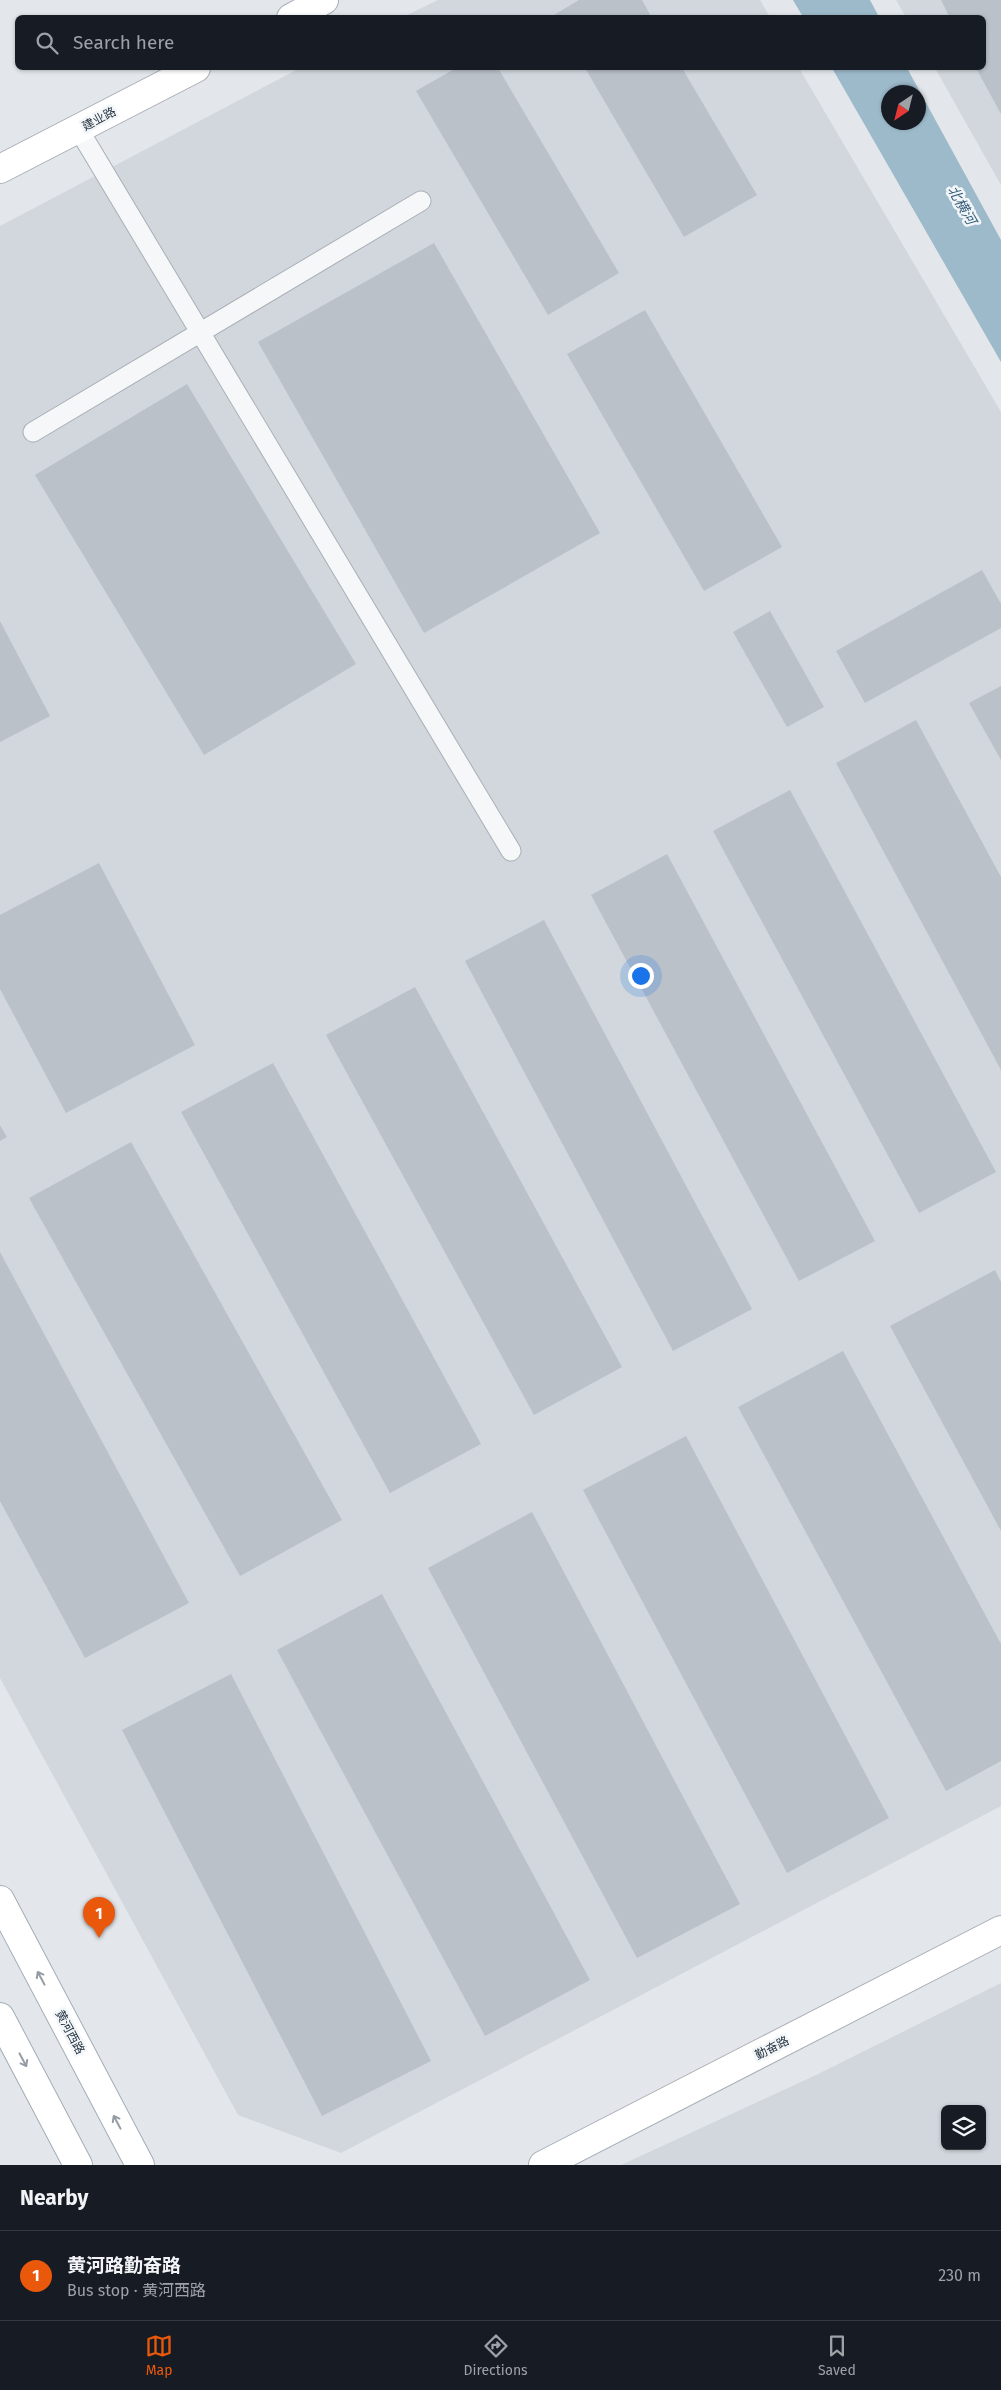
<!DOCTYPE html>
<html lang="en">
<head>
<meta charset="utf-8">
<style>
  body { margin:0; font-family:"Fira Sans","Noto Sans SC",sans-serif; background:#242831; color:#f1f3f6 }
  .controls { position:absolute; right:15px; bottom:15px; display:grid; overflow:hidden; border-radius:8px; box-shadow:0 1px 4px #0004 }
  .controls button { width:45px; height:45px; display:grid; place-items:center; padding:0; border:0; border-bottom:1px solid #363941; background:#171b24; color:#f1f3f6; font:25px sans-serif }
  .compass { position:absolute; left:881px; top:85px; width:45px; height:45px; border-radius:50%; background:#171b24; box-shadow:0 1px 4px #0004; rotate:215deg }
  .you { position:absolute; left:640px; top:975px; width:18px; height:18px; margin:-12px; border:4px solid #fff; border-radius:50%; background:#1a73e8; box-shadow:0 0 0 8px #1a73e833 }
  .badge { display:grid; place-items:center; width:32px; height:32px; border-radius:50%; background:#ea580c; color:#fff; font-size:16px; font-weight:700 }
  .pin { position:absolute; translate:-50% -41px; filter:drop-shadow(0 1px 2px #0008) }
  .pin::after { content:''; position:absolute; top:26px; width:18px; height:15px; background:inherit; clip-path:polygon(0 0,100% 0,50% 100%) }
  .list { margin:0; padding:0; list-style:none }
  h2 { display:flex; justify-content:space-between; align-items:center; height:65px; margin:0; padding:0 20px; font-size:21px }
  h2 small { font-size:16px; font-weight:400; color:#9ea1a6 }
  .list li { display:grid; grid-template-columns:32px 1fr auto; gap:15px; align-items:center; box-sizing:border-box; height:90px; padding:0 20px; border-top:1px solid #363941 }
  .list b { display:block; font-size:19px; white-space:nowrap }
  .list p { margin:0; font-size:16px; white-space:nowrap; color:#9ea1a6 }
  .list em { font-size:16px; font-style:normal; color:#9ea1a6 }
  .icon { flex:none; width:28px; height:28px; fill:none; stroke:currentColor; stroke-width:2; stroke-linecap:round; stroke-linejoin:round }
  .map { position:relative; flex:none; width:1001px; height:2165px; overflow:hidden }
  .search { position:absolute; background:#171b24; box-shadow:0 1px 4px #0004; left:15px; right:15px; top:15px; height:55px; display:flex; align-items:center; gap:12px; box-sizing:border-box; padding:0 18px; border-radius:8px; color:#9ea1a6; font-size:19px }
  .sheet { height:155px; background:#171b24 }
  nav { display:flex; justify-content:space-around; align-items:center; box-sizing:border-box; height:70px; border-top:1px solid #363941; background:#171b24; font-size:14px; color:#9ea1a6 }
  nav a { display:grid; justify-items:center; gap:2px }
  nav .on { color:#ea580c }
  .map>svg:first-child { display:block }
  .built { fill:#d1d7dd; fill-rule:evenodd }
  .water { fill:#9dbacb; fill-rule:evenodd }
  .building { fill:#bac1c9 }
  .lines { fill:none; stroke-linecap:round; stroke-linejoin:round }
  .lane-casing { stroke:#a8afb6; stroke-width:21 }
  .secondary-casing { stroke:#a8afb6; stroke-width:30 }
  .primary-casing { stroke:#a2adb7; stroke-width:30 }
  .lane { stroke:#f6f7f9; stroke-width:19 }
  .secondary { stroke:#fff; stroke-width:28 }
  .primary { stroke:#fff; stroke-width:28 }
  .oneway { stroke:#949ba2 }
  .labels { text-anchor:middle; stroke-width:5; stroke-linejoin:round; paint-order:stroke }
  .street-label { font-size:12px; fill:#2a3744; stroke:#f2f6f8 }
  .water-label { font-size:14px; font-style:italic; fill:#335c79; stroke:#f2f6f8 }
</style>
</head>
<body>
<div class="map">
<svg width="1001" height="2165" viewBox="0 0 1001 2165">
  <rect width="100%" height="100%" fill="#e3e7eb"/>
  <!-- built -->
  <g class="built">
    <path d="M438 0H760L770 17 401 18Z"/>
    <path d="M896 0H1001V185L935 68H984V18L906 17Z"/>
    <path d="M300 68H799L1001 412V1806L341 2153 238 2115 0 1678V226Z"/>
    <path d="M1001 1983V2165H621L816 2075ZM945 2109H982V2146H945Z"/>
  </g>
  <!-- water -->
  <g class="water">
    <path d="M793 0H870L879 17H803Z"/>
    <path d="M832 68H907L1001 240V362ZM918 92V122H888V92Z"/>
  </g>
  <!-- building -->
  <g class="building">
    <path d="M579 0H642L652 18H556L554 15Z"/>
    <path d="M941 0H1001V114L976 68H984V18H950Z"/>
    <path d="M456 68H498L619 273 548 315 416 91Z"/>
    <path d="M585 68H682L757 195 684 237Z"/>
    <path d="M434 243 600 533 424 633 258 342Z"/>
    <path d="M645 310 782 547 704 591 567 354Z"/>
    <path d="M187 384 356 664 204 755 35 475Z"/>
    <path d="M982 570 1001 604V628L865 703 836 651Z"/>
    <path d="M770 611 824 707 787 727 733 632Z"/>
    <path d="M0 621 50 716 0 742Z"/>
    <path d="M1001 686V760L969 703Z"/>
    <path d="M916 720 1001 877V1070L836 763Z"/>
    <path d="M790 790 996 1172 919 1213 713 831Z"/>
    <path d="M667 854 875 1241 799 1281 591 895Z"/>
    <path d="M99 863 195 1045 66 1113 0 989V915Z"/>
    <path d="M544 920 752 1309 673 1351 465 961Z"/>
    <path d="M415 987 622 1367 534 1415 326 1035Z"/>
    <path d="M273 1063 481 1444 390 1493 181 1112Z"/>
    <path d="M0 1125 7 1137 0 1141Z"/>
    <path d="M131 1142 342 1520 240 1576 29 1198Z"/>
    <path d="M0 1252 189 1603 85 1658 0 1501Z"/>
    <path d="M995 1270 1001 1282V1531L890 1326Z"/>
    <path d="M843 1351 1001 1644V1761L946 1791 738 1407Z"/>
    <path d="M686 1436 889 1818 787 1873 583 1490Z"/>
    <path d="M532 1512 740 1904 637 1958 428 1568Z"/>
    <path d="M382 1594 590 1980 485 2036 277 1650Z"/>
    <path d="M231 1674 431 2061 322 2116 122 1730Z"/>
  </g>
  <g class="lines">
    <!-- lane casing -->
    <g class="lane-casing">
      <g id="lane">
        <path d="M79 130 511 851"/>
        <path d="M33 432 421 201"/>
      </g>
    </g>
    <!-- secondary casing -->
    <g class="secondary-casing">
      <g id="secondary">
        <path d="M291 18 324 0"/>
        <path d="M0 169 196 68"/>
        <path d="M543 2165 1001 1930"/>
      </g>
    </g>
    <!-- primary casing -->
    <g class="primary-casing">
      <g id="primary">
        <path d="M0 1900 140 2165"/>
        <path d="M0 2017 78 2165"/>
      </g>
    </g>
    <!-- lane -->
    <use href="#lane" class="lane"/>
    <!-- secondary -->
    <use href="#secondary" class="secondary"/>
    <!-- primary -->
    <use href="#primary" class="primary"/>
  </g>
  <!-- one-way arrows -->
  <defs><path id="oneway-shaft" d="M-6 0H5M1.5-3L5.5 0L1.5 3" fill="none" stroke-width="1.6" stroke-linecap="round" stroke-linejoin="round" transform="scale(1.25)"/></defs>
  <g class="oneway">
    <use href="#oneway-shaft" transform="translate(41 1978) rotate(-118)"/>
    <use href="#oneway-shaft" transform="translate(23 2060) rotate(62)"/>
    <use href="#oneway-shaft" transform="translate(117 2122) rotate(-118)"/>
  </g>
  <g class="labels">
    <!-- street labels -->
    <g class="street-label">
      <text transform="translate(99 119) rotate(-28)" y="4">建业路</text>
      <text transform="translate(70 2032) rotate(62)" y="4">黄河西路</text>
      <text transform="translate(772 2048) rotate(-27)" y="4">勤奋路</text>
    </g>
    <!-- water labels -->
    <g class="water-label">
      <text transform="translate(962 205) rotate(60)" y="5">北横河</text>
    </g>
  </g>
</svg>
<div class="controls">
<button><svg class="icon" aria-label="layers" viewBox="0 0 24 24"><path d="M12 4l9 5-9 5-9-5zM3 14l9 5 9-5"/></svg></button>
</div>
<svg class="compass" viewBox="-18 -18 36 36"><path d="M0-13l5 13h-10z" fill="#e53935"/><path d="M0 13l5-13h-10z" fill="#9ea1a6"/></svg>
<div class="you"></div>
<div class="pin badge" style="left:99px;top:1938px">1</div>
<div class="search"><svg class="icon" aria-label="search" viewBox="0 0 24 24"><circle cx="10" cy="10" r="6"/><path d="M15 15l6 6"/></svg>Search here</div>
</div>
<section class="sheet">
<h2>Nearby<small></small></h2>
<ul class="list">
<li><span class="badge">1</span><div><b>黄河路勤奋路</b><p>Bus stop · 黄河西路</p></div><em>230 m</em></li>
</ul>
</section>
<nav>
<a class="on"><svg class="icon" aria-label="map" viewBox="0 0 24 24"><path d="M3 6l6-2 6 2 6-2v14l-6 2-6-2-6 2zM9 4v14M15 6v14"/></svg>Map</a>
<a><svg class="icon" aria-label="directions" viewBox="0 0 24 24"><path d="M12 3l9 9-9 9-9-9zM9 14v-3h6M13 9l2 2-2 2"/></svg>Directions</a>
<a><svg class="icon" aria-label="saved" viewBox="0 0 24 24"><path d="M7 4h10v16l-5-4-5 4z"/></svg>Saved</a>
</nav>
</body>
</html>
